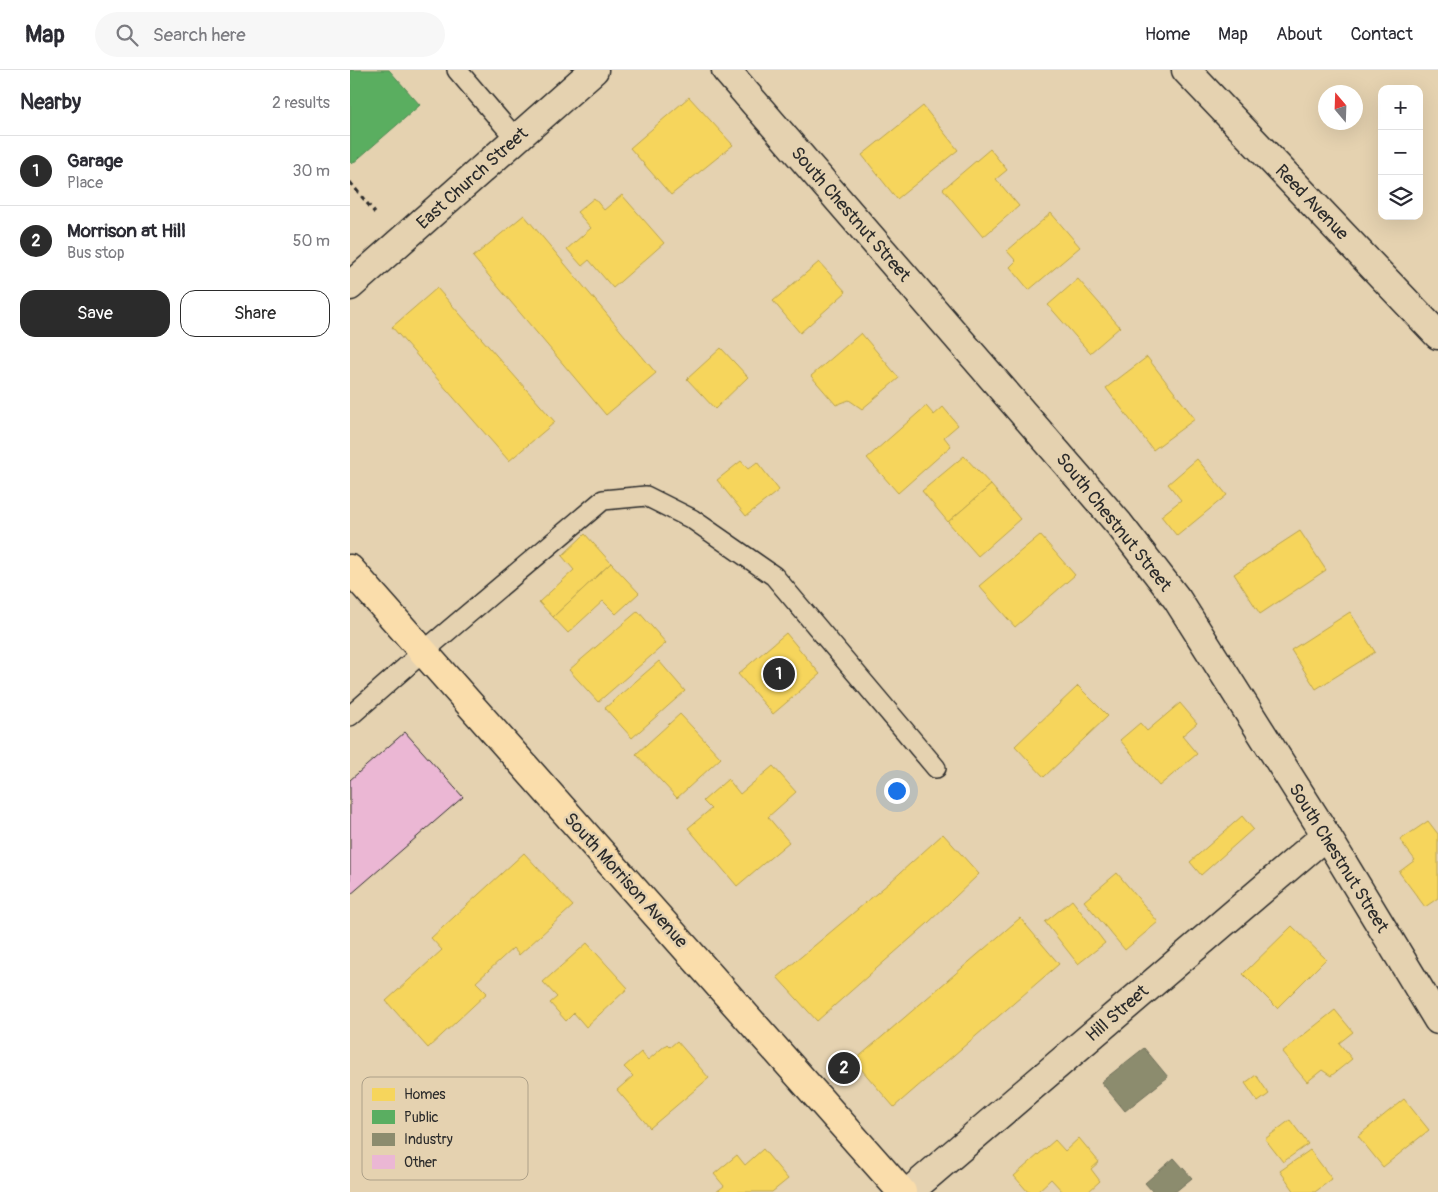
<!DOCTYPE html>
<html lang="en">
<head>
<meta charset="utf-8">
<style>
  body { margin:0; font-family:Pangolin,sans-serif; background:#f7f7f7; color:#2b2b33 }
  .controls { position:absolute; right:15px; top:15px; display:grid; overflow:hidden; border-radius:10px; box-shadow:0 5px 20px #0002 }
  .controls button { width:45px; height:45px; display:grid; place-items:center; padding:0; border:0; border-bottom:1px solid #e1e1e2; background:#fff; color:#2b2b33; font:25px sans-serif }
  .compass { position:absolute; left:968px; top:15px; width:45px; height:45px; border-radius:50%; background:#fff; box-shadow:0 5px 20px #0002; rotate:341deg }
  .you { position:absolute; left:546px; top:720px; width:18px; height:18px; margin:-12px; border:4px solid #fff; border-radius:50%; background:#1a73e8; box-shadow:0 0 0 8px #1a73e833 }
  .badge { display:grid; place-items:center; width:32px; height:32px; border-radius:50%; background:#2b2b2b; color:#fff; font-size:16px; font-weight:700 }
  .pin { position:absolute; translate:-50% -50%; border:2px solid #fff; box-shadow:0 1px 5px #0006 }
  .list { margin:0; padding:0; list-style:none }
  h2 { display:flex; justify-content:space-between; align-items:center; height:65px; margin:0; padding:0 20px; font-size:21px }
  h2 small { font-size:16px; font-weight:400; color:#7c7c81 }
  .list li { display:grid; grid-template-columns:32px 1fr auto; gap:15px; align-items:center; box-sizing:border-box; height:70px; padding:0 20px; border-top:1px solid #e1e1e2 }
  .list b { display:block; font-size:19px; white-space:nowrap }
  .list p { margin:0; font-size:16px; white-space:nowrap; color:#7c7c81 }
  .list em { font-size:16px; font-style:normal; color:#7c7c81 }
  .actions { display:flex; gap:10px; padding:15px 20px }
  .actions a { flex:1; padding:11px 0; border:1px solid #2b2b2b; border-radius:15px; text-align:center; font-size:18px; color:#2b2b2b }
  .actions .main { background:#2b2b2b; color:#fff }
  .icon { flex:none; width:28px; height:28px; fill:none; stroke:currentColor; stroke-width:2; stroke-linecap:round; stroke-linejoin:round }
  .map { position:relative; flex:none; width:1088px; height:1122px; overflow:hidden }
  header { display:flex; align-items:center; gap:30px; box-sizing:border-box; height:70px; padding:0 25px; background:#fff; border-bottom:1px solid #e1e1e2 }
  header strong { font-size:24px }
  nav { display:flex; gap:28px; margin-inline-start:auto; font-size:18px }
  .search { width:350px; height:45px; background:#f7f7f7; display:flex; align-items:center; gap:12px; box-sizing:border-box; padding:0 18px; border-radius:28px; color:#7c7c81; font-size:19px }
  main { display:flex }
  aside { flex:1; background:#fff }
  .map>svg:first-child { display:block }
  .homes { fill:#f6d55c; stroke:#b9a24d }
  .public { fill:#5aae61; stroke:#4c8751 }
  .industry { fill:#8c8c6e; stroke:#6f6f5a }
  .building { fill:#ebb7d4; stroke:#2b2b2b }
  .lines { fill:none; stroke-linecap:round; stroke-linejoin:round }
  .lane-casing { stroke:#2b2b2b; stroke-width:22 }
  .street-casing { stroke:#2b2b2b; stroke-width:31 }
  .primary-casing { stroke:#2b2b2b; stroke-width:31 }
  .path { stroke:#2b2b2b; stroke-width:3; stroke-dasharray:5 4; stroke-linecap:butt }
  .lane { stroke:#e5d2b0; stroke-width:19 }
  .street { stroke:#e5d2b0; stroke-width:28 }
  .primary { stroke:#faddab; stroke-width:28 }
  .labels { text-anchor:middle; stroke-width:5; stroke-linejoin:round; paint-order:stroke }
  .street-label { font-size:18px; fill:#2b2b2b; stroke:#e5d2b0 }
  .key { fill:#e5d2b0; stroke:#ada088; stroke-width:1 }
  .key-label { font-size:14px; fill:#2b2b2b }
</style>
</head>
<body>
<header>
<strong>Map</strong>
<div class="search"><svg class="icon" aria-label="search" viewBox="0 0 24 24"><circle cx="10" cy="10" r="6"/><path d="M15 15l6 6"/></svg>Search here</div>
<nav><a>Home</a><a>Map</a><a>About</a><a>Contact</a></nav>
</header>
<main>
<aside>
<h2>Nearby<small>2 results</small></h2>
<ul class="list">
<li><span class="badge">1</span><div><b>Garage</b><p>Place</p></div><em>30 m</em></li>
<li><span class="badge">2</span><div><b>Morrison at Hill</b><p>Bus stop</p></div><em>50 m</em></li>
</ul>
<div class="actions"><a class="main">Save</a><a>Share</a></div>
</aside>
<div class="map">
<svg width="1088" height="1122" viewBox="0 0 1088 1122">
  <rect width="100%" height="100%" fill="#e5d2b0"/>
  <filter id="ink" filterUnits="userSpaceOnUse"><feTurbulence type="fractalNoise" baseFrequency=".02" numOctaves="2"/><feDisplacementMap in="SourceGraphic" scale="10" xChannelSelector="R" yChannelSelector="G"/><feConvolveMatrix kernelMatrix="1 2 1 2 8 2 1 2 1" color-interpolation-filters="sRGB"/></filter>
  <g filter="url(#ink)">
    <!-- homes -->
    <g class="homes">
      <path d="M339 27 383 75 321 125 280 78Z"/>
      <path d="M573 36 608 80 547 129 512 85Z"/>
      <path d="M640 79 657 100 646 109 669 136 633 167 593 119Z"/>
      <path d="M272 125 314 173 263 218 239 190 232 196 217 179 241 158 227 142 244 128 254 140Z"/>
      <path d="M701 143 730 177 679 220 660 197 666 191 657 181Z"/>
      <path d="M174 145 306 303 256 345 123 187Z"/>
      <path d="M469 192 496 222 450 263 423 231Z"/>
      <path d="M728 209 770 257 740 283 698 235Z"/>
      <path d="M87 218 205 352 159 391 42 257Z"/>
      <path d="M511 263 549 308 512 339 499 330 486 335 461 306Z"/>
      <path d="M371 278 398 307 365 339 337 309Z"/>
      <path d="M797 287 845 349 803 380 756 318Z"/>
      <path d="M576 336 584 345 593 337 608 355 594 367 601 376 548 423 517 388Z"/>
      <path d="M614 386 641 415 598 452 572 421Z"/>
      <path d="M847 389 877 425 827 466 811 446 831 430 818 414Z"/>
      <path d="M391 391 398 399 407 392 429 420 396 446 367 410Z"/>
      <path d="M641 415 670 449 628 486 598 452Z"/>
      <path d="M950 461 976 500 910 544 884 504Z"/>
      <path d="M235 464 261 493 203 547 189 532 224 500 212 486Z"/>
      <path d="M690 465 725 505 665 557 629 516Z"/>
      <path d="M261 493 289 523 266 544 253 531 218 563 203 547Z"/>
      <path d="M288 541 316 573 248 632 219 600Z"/>
      <path d="M1000 542 1025 582 966 619 941 580Z"/>
      <path d="M436 563 470 604 423 644 388 604Z"/>
      <path d="M309 591 335 621 282 668 255 638Z"/>
      <path d="M728 616 758 646 694 707 665 676Z"/>
      <path d="M830 633 847 653 832 666 847 684 809 716 770 670 790 653 797 661Z"/>
      <path d="M330 644 371 688 327 728 286 684Z"/>
      <path d="M423 696 446 722 418 747 439 772 387 816 338 758 361 739 353 731 378 709 390 724Z"/>
      <path d="M892 746 903 759 851 805 840 792Z"/>
      <path d="M1078 751 1088 764V828L1075 837 1049 802 1065 790 1050 770Z"/>
      <path d="M593 764 629 804 577 854 467 951 427 907 539 813Z"/>
      <path d="M174 783 223 836 169 885 163 878 126 912 137 923 78 978 36 931 92 880 81 868Z"/>
      <path d="M767 803 808 852 775 880 734 831Z"/>
      <path d="M722 830 755 873 728 894 695 852Z"/>
      <path d="M670 848 709 894 544 1037 504 991Z"/>
      <path d="M942 856 976 889 927 938 893 904Z"/>
      <path d="M237 873 278 918 236 957 224 943 216 951 200 933 207 927 193 912Z"/>
      <path d="M985 940 1003 962 989 973 1002 989 981 1006 972 1000 957 1012 932 982Z"/>
      <path d="M327 971 359 1008 300 1058 267 1020 283 1006 274 997 291 982 298 990 317 974 320 977Z"/>
      <path d="M906 1005 919 1024 908 1032 895 1013Z"/>
      <path d="M1054 1029 1079 1060 1033 1097 1008 1066Z"/>
      <path d="M940 1050 958 1074 933 1092 915 1069Z"/>
      <path d="M729 1068 749 1092 741 1099 750 1111 738 1122H713L701 1109 687 1122H678L664 1106 705 1070 715 1081Z"/>
      <path d="M413 1079 438 1109 422 1122H366L374 1116 364 1104 387 1085 395 1095Z"/>
      <path d="M960 1080 982 1109 965 1122H945L930 1101Z"/>
    </g>
    <!-- public -->
    <path class="public" d="M0 0H39L70 35 2 94 0 92Z"/>
    <!-- industry -->
    <g class="industry">
      <path d="M794 978 818 1007 775 1041 751 1012Z"/>
      <path d="M824 1088 842 1108 825 1122H803L795 1113Z"/>
    </g>
    <!-- building -->
    <path class="building" d="M55 662 113 727 0 825V710Z"/>
    <g class="lines">
      <!-- lane casing -->
      <g class="lane-casing">
        <g id="lane">
          <path d="M107 0 166 69"/>
          <path d="M0 646 73 582 253 430 296 426 342 449 424 506 586 698"/>
        </g>
      </g>
      <!-- street casing -->
      <g class="street-casing">
        <g id="street">
          <path d="M376 0 769 454 827 529 976 765 1088 950"/>
          <path d="M836 0 1088 265"/>
          <path d="M0 216 244 0"/>
          <path d="M559 1122 976 765"/>
        </g>
      </g>
      <!-- primary casing -->
      <g class="primary-casing">
        <path id="primary" d="M0 499 552 1122"/>
      </g>
      <!-- path -->
      <path class="path" d="M0 112 25 143"/>
      <!-- lane -->
      <use href="#lane" class="lane"/>
      <!-- street -->
      <use href="#street" class="street"/>
      <!-- primary -->
      <use href="#primary" class="primary"/>
    </g>
  </g>
  <g class="labels">
    <!-- street labels -->
    <g class="street-label">
      <text transform="translate(122 108) rotate(-42)" y="6">East Church Street</text>
      <text transform="translate(962 132) rotate(46)" y="6">Reed Avenue</text>
      <text transform="translate(501 144) rotate(49)" y="6">South Chestnut Street</text>
      <text transform="translate(764 452) rotate(51)" y="6">South Chestnut Street</text>
      <text transform="translate(989 788) rotate(58)" y="6">South Chestnut Street</text>
      <text transform="translate(276 810) rotate(48)" y="6">South Morrison Avenue</text>
      <text transform="translate(767 943) rotate(-41)" y="6">Hill Street</text>
    </g>
  </g>
  <!-- legend -->
  <rect x="12" y="1007" width="166" height="103" rx="8" class="key"/>
  <rect x="22" y="1018" width="23" height="13" fill="#f6d55c"/>
  <rect x="22" y="1040" width="23" height="14" fill="#5aae61"/>
  <rect x="22" y="1063" width="23" height="13" fill="#8c8c6e"/>
  <rect x="22" y="1085" width="23" height="14" fill="#ebb7d4"/>
  <g class="key-label">
    <text x="54" y="1029">Homes</text>
    <text x="54" y="1052">Public</text>
    <text x="54" y="1074">Industry</text>
    <text x="54" y="1097">Other</text>
  </g>
</svg>
<div class="controls">
<button>+</button>
<button>−</button>
<button><svg class="icon" aria-label="layers" viewBox="0 0 24 24"><path d="M12 4l9 5-9 5-9-5zM3 14l9 5 9-5"/></svg></button>
</div>
<svg class="compass" viewBox="-18 -18 36 36"><path d="M0-13l5 13h-10z" fill="#e53935"/><path d="M0 13l5-13h-10z" fill="#7c7c81"/></svg>
<div class="you"></div>
<div class="pin badge" style="left:429px;top:604px">1</div>
<div class="pin badge" style="left:494px;top:998px">2</div>
</div>
</main>
</body>
</html>
